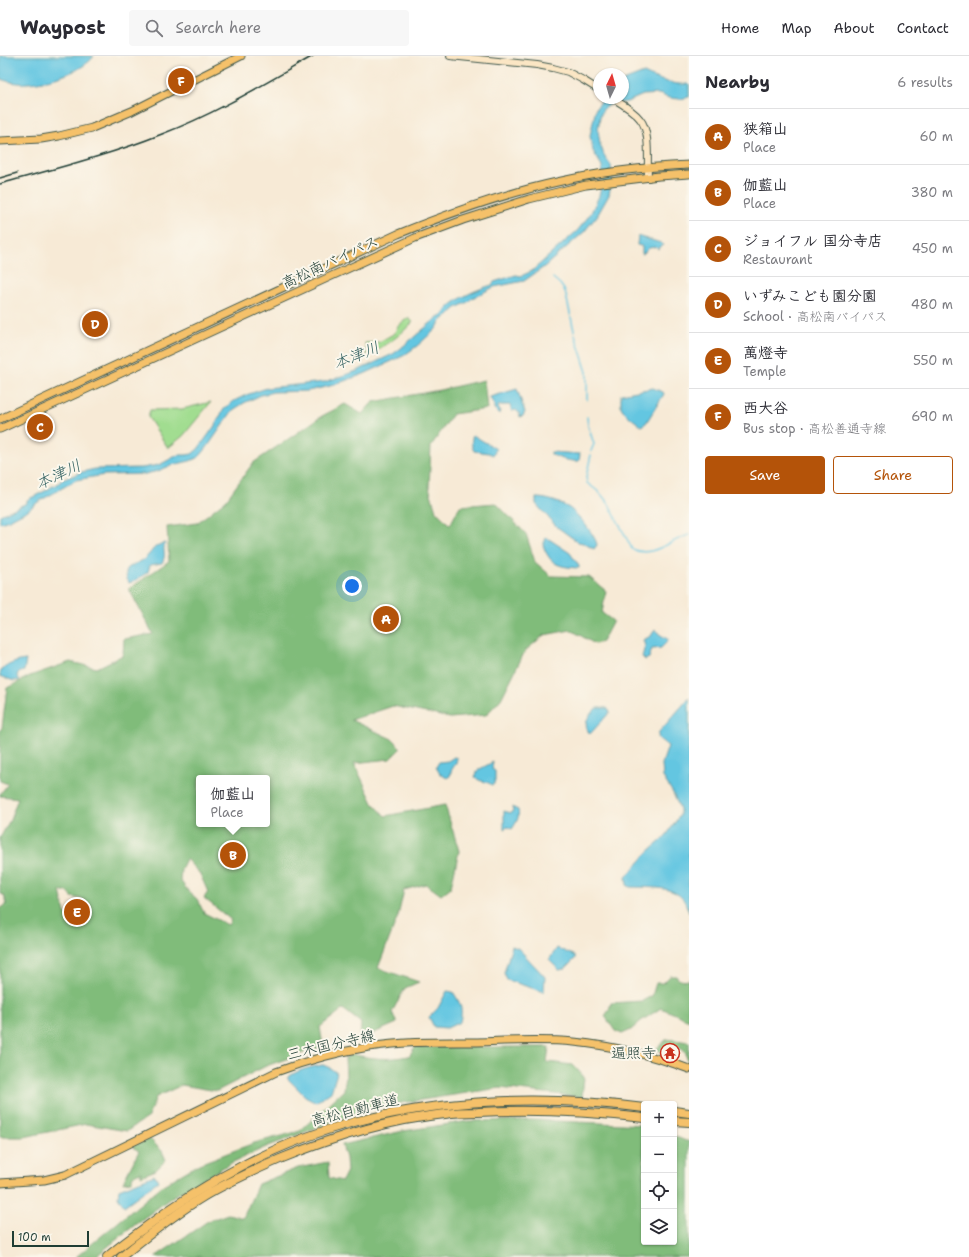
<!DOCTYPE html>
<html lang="en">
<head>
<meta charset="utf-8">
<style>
  body { margin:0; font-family:"Shantell Sans","Klee One",sans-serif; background:#f7f7f7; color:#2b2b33 }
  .controls { position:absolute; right:12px; bottom:12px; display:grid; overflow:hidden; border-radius:4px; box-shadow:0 1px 3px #0004 }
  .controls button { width:36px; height:36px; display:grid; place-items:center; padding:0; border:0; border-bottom:1px solid #e1e1e2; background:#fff; color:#2b2b33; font:20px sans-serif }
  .compass { position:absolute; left:593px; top:12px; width:36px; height:36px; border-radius:50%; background:#fff; box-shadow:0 1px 3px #0004; rotate:5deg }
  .scale { position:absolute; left:12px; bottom:10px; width:77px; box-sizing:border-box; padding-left:4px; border:2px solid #1f3d34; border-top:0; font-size:11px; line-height:14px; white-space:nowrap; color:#1f3d34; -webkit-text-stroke:3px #fbf7ec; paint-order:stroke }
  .you { position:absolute; left:352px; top:530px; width:14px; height:14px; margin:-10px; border:3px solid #fff; border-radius:50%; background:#1a73e8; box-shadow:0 0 0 6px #1a73e833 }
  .badge { display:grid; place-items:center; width:26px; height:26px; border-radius:50%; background:#b45309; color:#fff; font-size:13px; font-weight:700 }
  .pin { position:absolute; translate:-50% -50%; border:2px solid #fff; box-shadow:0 1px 4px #0006 }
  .popup { position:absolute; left:196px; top:719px; width:74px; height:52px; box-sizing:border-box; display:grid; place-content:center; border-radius:4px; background:#fff; filter:drop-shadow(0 1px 3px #0005); font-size:13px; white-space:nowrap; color:#7c7c81 }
  .popup b { font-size:15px; color:#2b2b33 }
  .popup::after { content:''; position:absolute; left:50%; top:100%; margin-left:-8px; border:8px solid transparent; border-top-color:#fff }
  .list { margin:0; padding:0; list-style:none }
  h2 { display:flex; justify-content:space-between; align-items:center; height:52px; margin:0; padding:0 16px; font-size:17px }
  h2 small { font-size:13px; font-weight:400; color:#7c7c81 }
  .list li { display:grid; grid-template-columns:26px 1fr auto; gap:12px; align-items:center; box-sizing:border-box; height:56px; padding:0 16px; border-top:1px solid #e1e1e2 }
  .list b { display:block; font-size:15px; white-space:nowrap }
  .list p { margin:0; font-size:13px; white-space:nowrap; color:#7c7c81 }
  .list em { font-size:13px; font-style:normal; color:#7c7c81 }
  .actions { display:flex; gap:8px; padding:12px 16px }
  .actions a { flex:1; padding:9px 0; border:1px solid #b45309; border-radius:4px; text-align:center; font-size:14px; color:#b45309 }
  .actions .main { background:#b45309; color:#fff }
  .icon { flex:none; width:22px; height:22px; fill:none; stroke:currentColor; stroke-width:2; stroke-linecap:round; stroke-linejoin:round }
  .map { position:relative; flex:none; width:689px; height:1201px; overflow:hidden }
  header { display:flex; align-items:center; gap:24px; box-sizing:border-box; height:56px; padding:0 20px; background:#fff; border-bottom:1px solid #e1e1e2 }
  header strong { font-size:19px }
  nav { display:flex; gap:22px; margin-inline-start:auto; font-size:14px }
  .search { width:280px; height:36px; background:#f7f7f7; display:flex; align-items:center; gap:10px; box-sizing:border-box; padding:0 14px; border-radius:4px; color:#7c7c81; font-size:15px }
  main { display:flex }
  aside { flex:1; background:#fff }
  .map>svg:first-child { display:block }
  .green { fill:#a1dd90; stroke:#608d62 }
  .forest { fill:#80bc7a; stroke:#507c57; fill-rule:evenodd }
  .water { fill:#63c6e1; stroke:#41828a }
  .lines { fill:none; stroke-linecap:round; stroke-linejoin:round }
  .stream { stroke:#63c6e1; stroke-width:1.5 }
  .secondary-casing { stroke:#3f574c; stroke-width:8 }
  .primary-casing { stroke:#3f574c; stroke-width:9 }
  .trunk-casing { stroke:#3f574c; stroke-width:9 }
  .motorway-casing { stroke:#3f574c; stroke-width:10 }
  .secondary { stroke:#fbe6c4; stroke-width:6 }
  .primary { stroke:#f5c16b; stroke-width:7 }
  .trunk { stroke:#f5c16b; stroke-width:7 }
  .motorway { stroke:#f5c16b; stroke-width:8 }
  .rail { stroke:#1f3d34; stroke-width:1.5 }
  .labels { text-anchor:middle; stroke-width:4; stroke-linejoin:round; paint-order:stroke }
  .street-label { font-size:15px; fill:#1f3d34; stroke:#fbf7ec }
  .poi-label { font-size:15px; fill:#1f3d34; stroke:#fbf7ec; text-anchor:end }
  .water-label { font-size:16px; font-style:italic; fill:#305f5f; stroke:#fbf7ec }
</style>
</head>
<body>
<header>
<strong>Waypost</strong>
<div class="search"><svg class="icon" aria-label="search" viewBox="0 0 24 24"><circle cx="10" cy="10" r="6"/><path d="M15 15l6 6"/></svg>Search here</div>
<nav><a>Home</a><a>Map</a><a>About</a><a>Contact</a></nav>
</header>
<main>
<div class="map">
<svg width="689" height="1201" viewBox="0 0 689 1201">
  <rect width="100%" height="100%" fill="#fbf7ec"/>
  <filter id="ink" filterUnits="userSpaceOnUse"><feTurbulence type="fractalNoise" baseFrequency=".025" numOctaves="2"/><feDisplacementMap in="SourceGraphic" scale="8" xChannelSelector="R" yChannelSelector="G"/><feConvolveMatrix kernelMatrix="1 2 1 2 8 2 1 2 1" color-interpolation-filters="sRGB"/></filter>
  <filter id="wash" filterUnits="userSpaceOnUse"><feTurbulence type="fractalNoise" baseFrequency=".012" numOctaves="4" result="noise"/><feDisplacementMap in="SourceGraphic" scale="16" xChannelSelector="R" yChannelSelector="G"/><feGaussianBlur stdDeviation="0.9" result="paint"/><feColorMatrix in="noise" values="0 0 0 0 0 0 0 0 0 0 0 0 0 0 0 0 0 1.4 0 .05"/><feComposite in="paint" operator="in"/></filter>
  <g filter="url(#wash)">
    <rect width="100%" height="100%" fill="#f7ead6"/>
    <!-- green -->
    <g class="green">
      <path d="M408 262 413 266C397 282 387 289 367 299L365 287 379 286 395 277C396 270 403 266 408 262Z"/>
      <path d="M211 346 183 380 168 392 148 361 150 354 182 353Z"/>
    </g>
    <!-- forest -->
    <g class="forest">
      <path d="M484 324 487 353 453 358 431 390 429 431 436 455 450 469 460 450 496 447 526 478 535 506 551 520 589 521 606 535 602 557 613 565 602 586 595 588 571 574 544 579 525 595 501 643 486 659 450 662 393 650 351 664 392 683 401 692 390 703 354 707 373 747 385 760 445 749 459 795 451 831 441 839 426 828 404 834 398 860 378 912 419 926 405 932 392 956 397 967 360 983 361 967 343 953 320 971 323 990 266 1010 217 1035 182 1029 156 1041 148 1061 127 1075 86 1068 24 1081H0V853L7 848 4 839 0 838V782L10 764 18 742 0 740V738L8 728 0 725V674L2 672 7 632 30 620 70 606 97 612 123 599 124 583 153 578 129 533 169 505 167 471 197 467 226 444 253 407 322 360 345 348 362 358 373 346 440 334ZM199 722H267V768H199ZM186 803 200 818 208 836 204 842 231 864 228 869 204 857 197 843 188 835 180 824 181 813ZM60 835H67L72 841 85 844 88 853 85 859 86 865 83 869 65 857Z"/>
      <path d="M670 920H676C679 925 683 925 689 924V964L661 952 641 965 631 974 622 978 615 975 605 960 609 954 611 947 642 945 652 940 656 927H663Z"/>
      <path d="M667 983 689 986V1005L687 1004 686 997 677 990 669 993 664 997 656 993Z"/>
      <path d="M415 991H549L547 1006 573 1009 584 1021 582 1041 500 1032 368 1052 266 1091 231 1107 172 1141 136 1168 95 1201H76L163 1129 199 1108 254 1087 300 1075 344 1034 346 1019 345 1003 351 998C373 1003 386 1004 409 1000Z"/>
      <path d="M532 1064 644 1069V1186H674V1080L686 1085H689V1201H155L208 1165 228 1158 243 1162 258 1128 298 1112 328 1106 329 1122 342 1125 347 1115 346 1102 342 1089 403 1075 469 1065Z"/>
      <path d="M150 1083 162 1095 166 1104 156 1114 141 1120V1116C135 1118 132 1119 132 1125L123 1126 139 1095 134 1092 133 1089Z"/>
    </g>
    <!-- water -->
    <g class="water">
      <path d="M0 0H94C83 16 47 26 28 27 19 28 9 26 0 23Z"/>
      <path d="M644 17C659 24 672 29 689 28V41L680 43 669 42 659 38 643 39 627 46 611 48 603 53 600 61 598 74 600 88 604 99 611 109 612 123 609 139 597 160 592 166 584 176 544 211 524 225 494 231 472 242 468 246 456 252 441 265 436 273 417 290 403 300 364 318 330 330 308 335 273 336 261 339 244 347 233 354 206 393 199 401 190 405 172 409 158 415 145 418 104 419 76 424 38 446 28 454 9 464 0 467V459L27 447V444L47 434 53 430H55L62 424 82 416 95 413 142 412 159 409 178 399H186L192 398 198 393 214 371 224 353 234 345 246 339 267 332 324 326 357 315 393 298 400 293 439 260H442C445 257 446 254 448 252 459 241 478 233 492 229L494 226 516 219 521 220 532 215 578 174 591 157 599 140 603 124 602 110 593 95 590 80 596 52 604 42H623V25Z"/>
      <path d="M638 180 661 187 663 189 658 193 656 191 649 192 643 198H642V191L641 190 637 189Z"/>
      <path d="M653 332 663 336 664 338 646 367 641 370 625 357 621 351V338Z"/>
      <path d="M517 333 525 356 523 360 520 361C519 357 519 355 514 354L512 356 510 349H499L498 352 500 354 499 358 497 357 496 354 494 353V349L490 341Z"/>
      <path d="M473 379 496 393 493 399 489 397 474 395C471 389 471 385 473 379Z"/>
      <path d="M551 396 580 398 579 405C571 406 557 402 551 398Z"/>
      <path d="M536 442C547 442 559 446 569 452 577 457 596 480 597 489L594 493 583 487 578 486 557 471 536 448Z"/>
      <path d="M546 481 570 497 579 510V512C559 511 550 509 543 489L545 485Z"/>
      <path d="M165 487C162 496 167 498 162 507L150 509 148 516C141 520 137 525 129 527 127 523 124 517 128 512 132 509 138 507 143 504 152 498 152 489 165 487Z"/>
      <path d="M655 573 659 578 669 584 661 592 652 593 649 602 645 604 642 601 645 590 643 584 651 580Z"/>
      <path d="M26 604 24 615 18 617 17 620 20 624 14 625 0 620 1 614C8 608 17 605 26 604Z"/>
      <path d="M689 642V857C687 852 686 846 682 842 670 829 646 832 630 831L627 829 626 821 649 795 662 784 668 777 680 759V753L673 737 663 721 662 708 668 690 658 682 659 676Z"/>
      <path d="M597 652H607L610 656 590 678C582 668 588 659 597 652Z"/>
      <path d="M454 701 457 702C456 711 451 711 450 720L447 722 440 718 436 711 439 706 448 705Z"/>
      <path d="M493 706 492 713 495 715V727L492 729C485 724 481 727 475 721L478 714Z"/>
      <path d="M512 751 518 754C520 761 516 767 512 773L507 771 504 773V755L510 757 513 755Z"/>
      <path d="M512 890 518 892 545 921 544 936 507 924 504 917Z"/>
      <path d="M557 892 575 900V903L565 913 559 914 549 904Z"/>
      <path d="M447 935 453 936C461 948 463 953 460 966L447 972 434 971 429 961 438 952Z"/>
      <path d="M323 1009 330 1012 337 1017 331 1036 316 1046 305 1040 287 1022C297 1014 310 1011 323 1009Z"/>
      <path d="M155 1119 158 1125 124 1150 118 1141 119 1133Z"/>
    </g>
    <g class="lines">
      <!-- stream -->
      <g class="stream">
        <path d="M553 222 560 228 565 235 575 279 587 316V344"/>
        <path d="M587 361 588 370 594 388 591 395"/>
        <path d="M591 399 586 421 587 427 599 436 609 448 632 493C651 503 671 484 689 479"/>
      </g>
    </g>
  </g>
  <g filter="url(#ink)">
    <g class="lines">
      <!-- secondary casing -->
      <g class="secondary-casing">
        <g id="secondary">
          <path d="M450 0 537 9 553 12 568 16 583 24 599 34"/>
          <path d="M612 42C622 48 633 54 640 63 651 76 647 105 648 122"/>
        </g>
      </g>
      <!-- primary casing -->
      <g class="primary-casing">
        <g id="primary">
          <path d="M0 85 41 83 59 80 92 72 132 55 241 0"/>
          <path d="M0 1127 44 1124 65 1119 276 1016C305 1005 337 996 369 991 403 985 440 986 474 986 508 985 541 983 574 986 613 990 652 999 689 1013"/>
        </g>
      </g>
      <!-- trunk casing -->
      <g class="trunk-casing">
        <g id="trunk">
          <path d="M0 363 398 178C450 157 502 138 557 126 600 116 644 111 689 109"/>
          <path d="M0 373 336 218 415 182 463 164 529 143 586 129 659 120 689 118"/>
        </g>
      </g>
      <!-- motorway casing -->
      <g class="motorway-casing">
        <g id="motorway">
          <path d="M674 1055 689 1057"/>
          <path d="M674 1065 689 1066"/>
          <path d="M107 1201C118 1191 131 1182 143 1173 205 1125 282 1084 358 1065 450 1042 550 1040 644 1052"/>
          <path d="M121 1201C148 1179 176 1157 206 1139 230 1125 255 1114 280 1103 333 1081 387 1064 445 1058 456 1056 467 1056 478 1056 534 1053 589 1056 644 1062"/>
        </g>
      </g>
      <!-- secondary -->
      <use href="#secondary" class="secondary"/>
      <!-- primary -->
      <use href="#primary" class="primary"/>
      <!-- trunk -->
      <use href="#trunk" class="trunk"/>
      <!-- motorway -->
      <use href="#motorway" class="motorway"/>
      <!-- rail -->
      <g class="rail">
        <path d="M0 122 17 117"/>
        <path d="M0 128C54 113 110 99 162 78 215 58 264 28 313 0"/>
      </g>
    </g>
  </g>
  <!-- icons -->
  <defs>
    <g id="temple-ring" transform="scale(1)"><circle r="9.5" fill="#fbf7ec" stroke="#c8321e" stroke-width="1.5"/><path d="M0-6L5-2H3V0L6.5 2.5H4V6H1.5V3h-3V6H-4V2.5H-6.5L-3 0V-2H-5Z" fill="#c8321e"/></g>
  </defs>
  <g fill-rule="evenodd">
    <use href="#temple-ring" x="670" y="997"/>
  </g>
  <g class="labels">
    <!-- street labels -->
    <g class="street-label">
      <text transform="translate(330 206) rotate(-25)" y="5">高松南バイパス</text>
      <text transform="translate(331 989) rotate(-13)" y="5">三木国分寺線</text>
      <text transform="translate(355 1054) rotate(-14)" y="5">高松自動車道</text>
    </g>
    <!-- poi labels -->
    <g class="poi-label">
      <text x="656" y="1002">遍照寺</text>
    </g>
    <!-- water labels -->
    <g class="water-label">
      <text transform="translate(356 299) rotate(-22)" y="6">本津川</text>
      <text transform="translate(58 418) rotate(-25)" y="6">本津川</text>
    </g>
  </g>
</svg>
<div class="controls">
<button>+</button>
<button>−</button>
<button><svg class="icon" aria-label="locate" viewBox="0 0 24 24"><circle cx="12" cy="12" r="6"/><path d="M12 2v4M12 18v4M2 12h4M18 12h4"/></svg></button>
<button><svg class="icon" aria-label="layers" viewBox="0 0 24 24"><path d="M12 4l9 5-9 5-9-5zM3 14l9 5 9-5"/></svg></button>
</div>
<svg class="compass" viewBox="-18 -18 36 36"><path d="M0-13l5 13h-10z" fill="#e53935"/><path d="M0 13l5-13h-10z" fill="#7c7c81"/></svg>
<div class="scale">100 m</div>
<div class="you"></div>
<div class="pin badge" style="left:386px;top:563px">A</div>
<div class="pin badge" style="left:233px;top:799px">B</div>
<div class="popup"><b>伽藍山</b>Place</div>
<div class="pin badge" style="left:40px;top:371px">C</div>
<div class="pin badge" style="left:95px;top:268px">D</div>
<div class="pin badge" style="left:77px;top:856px">E</div>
<div class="pin badge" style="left:181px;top:25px">F</div>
</div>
<aside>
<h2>Nearby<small>6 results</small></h2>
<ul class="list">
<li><span class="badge">A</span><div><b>狭箱山</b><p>Place</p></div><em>60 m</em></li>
<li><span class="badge">B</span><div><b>伽藍山</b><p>Place</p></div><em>380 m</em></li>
<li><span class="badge">C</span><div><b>ジョイフル 国分寺店</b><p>Restaurant</p></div><em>450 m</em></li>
<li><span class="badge">D</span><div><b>いずみこども園分園</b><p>School · 高松南バイパス</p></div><em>480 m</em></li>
<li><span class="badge">E</span><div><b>萬燈寺</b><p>Temple</p></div><em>550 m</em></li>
<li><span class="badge">F</span><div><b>西大谷</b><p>Bus stop · 高松善通寺線</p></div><em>690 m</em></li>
</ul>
<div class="actions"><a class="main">Save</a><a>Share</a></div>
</aside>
</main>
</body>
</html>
